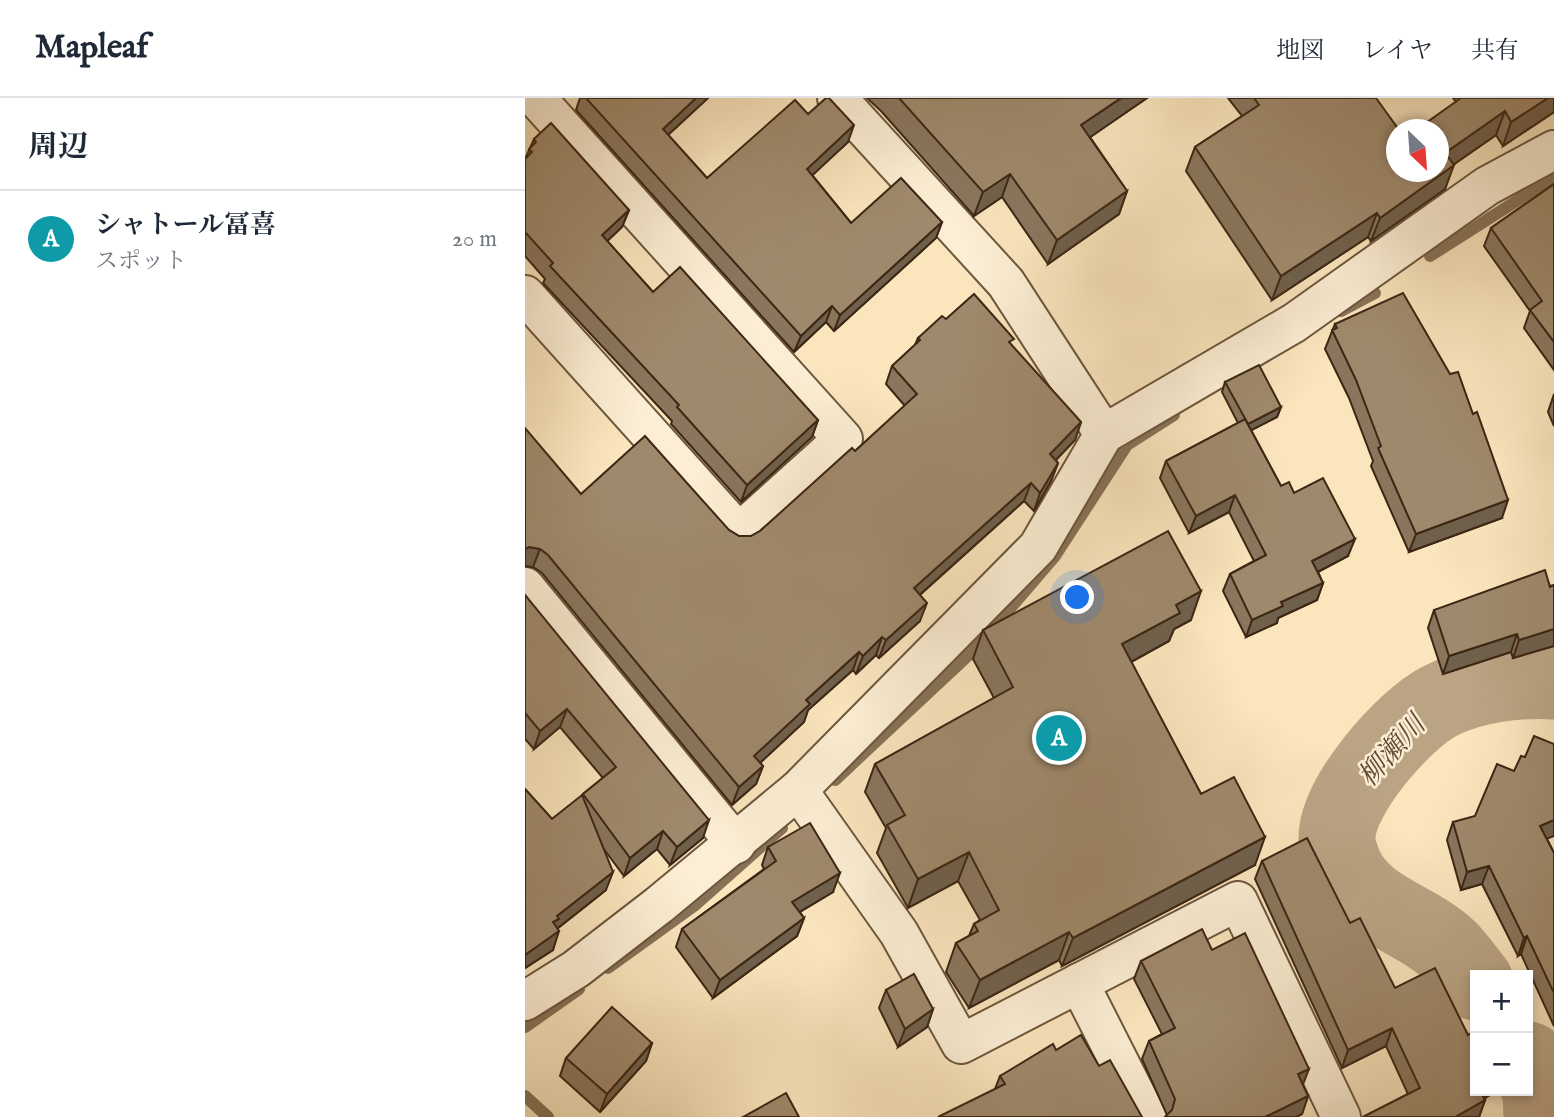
<!DOCTYPE html>
<html lang="ja">
<head>
<meta charset="utf-8">
<style>
  body { margin:0; font-family:"IM FELL English","Noto Serif JP",serif; background:#f6f6f7; color:#1f2937 }
  .controls { position:absolute; right:21px; bottom:21px; display:grid; overflow:hidden; border-radius:0px; box-shadow:0 4px 10px #0003 }
  .controls button { width:63px; height:63px; display:grid; place-items:center; padding:0; border:0; border-bottom:2px solid #e0e1e3; background:#fff; color:#1f2937; font:35px sans-serif }
  .compass { position:absolute; left:861px; top:21px; width:63px; height:63px; border-radius:50%; background:#fff; box-shadow:0 4px 10px #0003; rotate:155deg }
  .you { position:absolute; left:553px; top:500px; width:24px; height:24px; margin:-18px; border:5px solid #fff; border-radius:50%; background:#1a73e8; box-shadow:0 0 0 10px #1a73e833 }
  .badge { display:grid; place-items:center; width:46px; height:46px; border-radius:50%; background:#2563eb; color:#fff; font-size:23px; font-weight:700 }
  .pin { position:absolute; translate:-50% -50%; border:4px solid #fff; box-shadow:0 2px 7px #0006 }
  .list { margin:0; padding:0; list-style:none }
  h2 { display:flex; justify-content:space-between; align-items:center; height:91px; margin:0; padding:0 28px; font-size:30px }
  h2 small { font-size:23px; font-weight:400; color:#747a83 }
  .list li { display:grid; grid-template-columns:46px 1fr auto; gap:21px; align-items:center; box-sizing:border-box; height:98px; padding:0 28px; border-top:2px solid #e0e1e3 }
  .list b { display:block; font-size:26px; white-space:nowrap }
  .list p { margin:0; font-size:23px; white-space:nowrap; color:#747a83 }
  .list em { font-size:23px; font-style:normal; color:#747a83 }
  .map { position:relative; flex:none; width:1029px; height:1019px; overflow:hidden }
  header { display:flex; align-items:center; gap:42px; box-sizing:border-box; height:98px; padding:0 35px; background:#fff; border-bottom:2px solid #e0e1e3 }
  header strong { font-size:33px }
  nav { display:flex; gap:38px; margin-inline-start:auto; font-size:24px }
  main { display:flex }
  aside { flex:1; background:#fff }
  .map>svg:first-child { display:block }
  .lines { fill:none; stroke-linecap:round; stroke-linejoin:round }
  .stream { stroke:#887257; stroke-width:12 }
  .river { stroke:#baa484; stroke-width:77 }
  .minor-casing { stroke:#6c563e; stroke-width:42 }
  .minor { stroke:#fceed4; stroke-width:38 }
  .wall { fill:#89765d; stroke:#3d2614; stroke-width:2 }
  .shaded-wall { fill:#6f604c; stroke:#3d2614; stroke-width:2 }
  .building { fill:#9f896c; stroke:#3d2614; stroke-width:2 }
  .labels { text-anchor:middle; stroke-width:5; stroke-linejoin:round; paint-order:stroke }
  .water-label { font-size:28px; font-style:italic; fill:#624c36; stroke:#fceed4 }
</style>
</head>
<body>
<header>
<strong>Mapleaf</strong>
<nav><a>地図</a><a>レイヤ</a><a>共有</a></nav>
</header>
<main>
<aside>
<h2>周辺<small></small></h2>
<ul class="list">
<li><span class="badge" style="background:#0f9aa8">A</span><div><b>シャトール冨喜</b><p>スポット</p></div><em>20 m</em></li>
</ul>
</aside>
<div class="map">
<svg width="1029" height="1019" viewBox="0 0 1029 1019">
  <rect width="100%" height="100%" fill="#fae5bd"/>
  <filter id="stains"><feTurbulence type="fractalNoise" baseFrequency=".00286" numOctaves="4"/><feColorMatrix values="0 0 0 0 .2 0 0 0 0 .09 0 0 0 0 .02 0 0 0 .5 -.17"/></filter>
  <radialGradient id="worn" r=".72"><stop offset=".6" stop-color="#630" stop-opacity="0"/><stop offset="1" stop-color="#630" stop-opacity=".3"/></radialGradient>
  <g class="lines">
    <!-- stream -->
    <g class="stream">
      <path d="M905 158 1029 79"/>
      <path d="M816 213 850 195"/>
      <path d="M310 682 451 550 530 458 602 347 649 317"/>
      <path d="M83 870 169 808 257 730"/>
      <path d="M0 929 54 891"/>
      <path d="M0 998 23 1019"/>
    </g>
    <!-- river -->
    <g class="river">
      <path d="M950 884C941 873 933 861 923 851 890 820 841 813 820 770 817 763 811 747 812 739 813 697 878 622 915 603 948 586 992 581 1029 583"/>
      <path d="M1003 962 1016 994 1017 1019"/>
    </g>
    <!-- minor casing -->
    <g class="minor-casing">
      <g id="minor">
        <path d="M312 0 481 185 579 336"/>
        <path d="M0 197 214 435 318 341 11 0"/>
        <path d="M0 489 211 746"/>
        <path d="M273 692 374 835 436 946 713 803 816 1019"/>
        <path d="M554 885 622 1019"/>
        <path d="M0 903 51 871 134 807 273 692 513 449 579 336 769 225 962 88 1029 52"/>
      </g>
    </g>
    <!-- minor -->
    <use href="#minor" class="minor"/>
  </g>
  <!-- wall -->
  <g class="wall">
    <path d="M55 0H183L143 37 182 80 283 16 323 44 287 77 326 125 417 124 411 140 309 233 301 224 269 254 51 12Z"/>
    <path d="M342 0H622L565 39 602 93 594 116 523 166 477 99 449 118 356 13Z"/>
    <path d="M703 0H851L872 74 931 4 928 0H1029V14L978 48 971 37 928 67 920 91 846 143 843 139 747 202 661 73 670 49 717 18Z"/>
    <path d="M9 41 104 112 97 129 82 143 128 194 293 322 287 339 216 404 146 326 147 323 18 185 20 181 0 158V61Z"/>
    <path d="M1029 86V272L999 230 1005 213 959 148 966 130Z"/>
    <path d="M421 221 486 247 556 324 550 342 531 362 533 365 526 383 509 413 499 403 395 497V523L354 560 351 557 331 576 328 572 283 612 279 624 235 665 238 668 231 686 207 707 17 475 8 469 0 468 56 396 204 432 214 438H226L235 433 330 353 380 308 361 286 367 268 390 247 393 240Z"/>
    <path d="M810 226 977 420 884 454 846 368 848 363 824 300 800 251Z"/>
    <path d="M700 284 756 309 752 319 726 332 756 388 769 395 823 458 793 474 798 485 792 502 753 520 752 525 721 539 698 493 705 476 729 463 704 414 664 435 635 380 641 363 713 325 697 294Z"/>
    <path d="M1029 296V328L1023 314Z"/>
    <path d="M1029 487V548L988 560 986 554 918 576 903 530 909 512Z"/>
    <path d="M0 497 178 740 145 767 132 751 99 778 78 750 81 792 32 831 28 852 0 870V691L27 721 57 698 58 696 78 680 35 629 9 651 0 641Z"/>
    <path d="M666 522 649 531 644 543 606 564 676 696 730 767 537 868 534 862 444 910 421 874 431 845 444 838 449 826 455 822 433 783 383 810 352 755 361 730 340 694 350 666 469 600 448 561 458 532Z"/>
    <path d="M928 724 1022 741 1029 755V928L996 856 993 858 957 786 936 792 922 742Z"/>
    <path d="M243 749 308 794 275 814 279 820 272 838 188 900 151 849 157 831 239 771 237 767Z"/>
    <path d="M737 763 825 825 870 890 950 993H966L965 997 959 1000 960 1002 954 1019H838L883 996 861 948 817 970 730 781Z"/>
    <path d="M687 852 778 987 783 998 777 1016 771 1019H640L642 1017 617 961 624 943 637 936 609 881 616 863Z"/>
    <path d="M361 892 408 911 402 929 373 949 354 910Z"/>
    <path d="M127 945 121 963 75 1014 35 978 41 960Z"/>
    <path d="M531 952 574 968 616 1019 470 991 475 978Z"/>
  </g>
  <!-- shaded-wall -->
  <g class="shaded-wall">
    <path d="M171 0H183L132 47 138 31Z"/>
    <path d="M596 0H622L548 51 556 27Z"/>
    <path d="M1023 0H1029V14L978 48 986 24Z"/>
    <path d="M980 13 971 37 912 78 920 55Z"/>
    <path d="M329 27 323 44 276 88 282 71Z"/>
    <path d="M929 67 920 91 846 143 855 120Z"/>
    <path d="M485 76 477 99 449 118 458 94Z"/>
    <path d="M602 93 594 116 523 166 532 142Z"/>
    <path d="M104 112 97 129 71 154 77 137Z"/>
    <path d="M852 115 843 139 747 202 756 178Z"/>
    <path d="M417 124 411 140 309 233 315 217Z"/>
    <path d="M307 208 301 224 269 254 276 238Z"/>
    <path d="M756 309 752 319 719 336 723 326Z"/>
    <path d="M293 322 287 339 216 404 222 387Z"/>
    <path d="M556 324 550 342 519 374 525 356Z"/>
    <path d="M533 365 526 383 509 413 515 395Z"/>
    <path d="M506 385 499 403 382 508 389 490Z"/>
    <path d="M710 397 704 414 664 435 671 418Z"/>
    <path d="M983 402 977 420 884 454 891 436Z"/>
    <path d="M830 441 823 458 781 480 787 463Z"/>
    <path d="M4 449 15 451 8 469 0 468V451Z"/>
    <path d="M798 485 792 502 753 520 752 525 721 539 727 522 756 504Z"/>
    <path d="M676 493 666 522 649 531 644 543 586 575 597 546 651 507Z"/>
    <path d="M402 505 395 523 354 560 361 542Z"/>
    <path d="M1029 531V548L988 560 994 542Z"/>
    <path d="M992 536 986 554 918 576 924 558Z"/>
    <path d="M357 539 351 557 331 576 338 558Z"/>
    <path d="M334 554 328 572 283 612 279 624 223 676 229 658 281 602Z"/>
    <path d="M42 611 35 629 9 651 15 633Z"/>
    <path d="M238 668 231 686 207 707 214 689Z"/>
    <path d="M184 722 178 740 145 767 152 749Z"/>
    <path d="M1029 722V738L1008 746 1015 728Z"/>
    <path d="M138 733 132 751 99 778 105 760Z"/>
    <path d="M740 739 730 767 537 868 548 840Z"/>
    <path d="M444 754 433 783 383 810 393 781Z"/>
    <path d="M964 768 957 786 936 792 942 774Z"/>
    <path d="M88 774 81 792 29 833H34L28 852 0 870V857L28 824 32 818Z"/>
    <path d="M315 775 308 794 261 822 267 804Z"/>
    <path d="M279 820 272 838 188 900 195 882Z"/>
    <path d="M544 834 534 862 444 910 455 882Z"/>
    <path d="M1002 838 996 856 993 858 999 840Z"/>
    <path d="M408 911 402 929 373 949 380 931Z"/>
    <path d="M867 930 861 948 817 970 823 952Z"/>
    <path d="M127 945 121 963 75 1014 82 996Z"/>
    <path d="M784 971 777 989 773 976Z"/>
    <path d="M951 993H966L965 997 946 1007Z"/>
    <path d="M783 998 777 1016 771 1019H740Z"/>
    <path d="M960 1002 954 1019H930Z"/>
  </g>
  <!-- building -->
  <g class="building">
    <path d="M61 0H171L138 31 182 80 270 2 283 16 301 0H304L329 27 282 71 326 125 376 80 417 124 315 217 307 208 276 238Z"/>
    <path d="M374 0H596L556 27 602 93 532 142 485 76 458 94Z"/>
    <path d="M729 0H851L874 32H872V74H914V32H891L936 0H1023L986 24 980 13 920 55 929 67 855 120 852 115 756 178 670 49 734 7Z"/>
    <path d="M26 25 104 112 77 137 128 194 155 169 293 322 222 387 152 309 154 307 25 168 28 165 0 134V61L7 54 4 51 11 44 9 41Z"/>
    <path d="M1029 86V244L1005 212 1017 203 966 130Z"/>
    <path d="M878 195 925 276 933 274 948 316 952 314 983 402 891 436 853 350 856 348 831 282 807 232 812 230 810 226Z"/>
    <path d="M449 196 489 241 484 244 556 324 525 356 533 365 515 395 506 385 389 490 402 505 361 542 357 539 338 558 334 554 281 602 285 606 229 658 238 668 214 689 23 457 15 451 4 449 0 451V330L56 396 120 338 204 432 214 438H226L235 433 327 350 330 353 392 296 367 268 395 242 393 240 417 218 421 221Z"/>
    <path d="M734 267 756 309 723 326 700 284Z"/>
    <path d="M720 321 756 388 764 384 769 395 798 380 830 441 787 463 798 485 756 504 758 508 727 522 705 476 741 457 710 397 671 418 641 363Z"/>
    <path d="M643 433 676 493 651 507 655 515 597 546 676 696 709 679 740 739 548 840 544 834 455 882 431 845 453 833 449 826 474 812 444 754 393 781 362 727 380 717 350 666 488 589 458 532Z"/>
    <path d="M1020 472 1025 489 1029 487V531L994 542 992 536 924 558 909 512Z"/>
    <path d="M0 497 184 722 152 749 138 733 105 760 58 696 91 669 42 611 15 633 0 615Z"/>
    <path d="M1009 638 1029 646V722L1015 728 1029 755V895L1002 838 999 840 964 768 942 774 928 724 950 718 972 666 989 673 996 658 1000 659Z"/>
    <path d="M0 691 27 721 57 697 88 774 32 818 34 821 28 824 34 833 0 857Z"/>
    <path d="M285 725 315 775 267 804 279 820 195 882 157 831 251 763 243 749Z"/>
    <path d="M782 740 825 825 835 820 870 890 910 870 943 937 946 935 950 942V993H955L960 1002 930 1019H838L895 990 867 930 823 952 737 763Z"/>
    <path d="M677 831 687 852 720 835 784 971 773 976 783 998 740 1019H640L647 1012 650 1001 624 943 650 930 616 863Z"/>
    <path d="M389 876 408 911 380 931 361 892Z"/>
    <path d="M87 909 127 945 82 996 41 960Z"/>
    <path d="M556 937 574 968 585 962 617 1019H413L480 986 475 978 528 946 531 952Z"/>
    <path d="M261 995 274 1019H218Z"/>
  </g>
  <g class="labels">
    <!-- water labels -->
    <g class="water-label">
      <text transform="translate(866 652) rotate(-48)" y="10">柳瀬川</text>
    </g>
  </g>
  <rect width="100%" height="100%" filter="url(#stains)"/>
  <rect width="100%" height="100%" fill="url(#worn)"/>
</svg>
<div class="controls">
<button>+</button>
<button>−</button>
</div>
<svg class="compass" viewBox="-18 -18 36 36"><path d="M0-13l5 13h-10z" fill="#e53935"/><path d="M0 13l5-13h-10z" fill="#747a83"/></svg>
<div class="you"></div>
<div class="pin badge" style="left:534px;top:640px;background:#0f9aa8">A</div>
</div>
</main>
</body>
</html>
